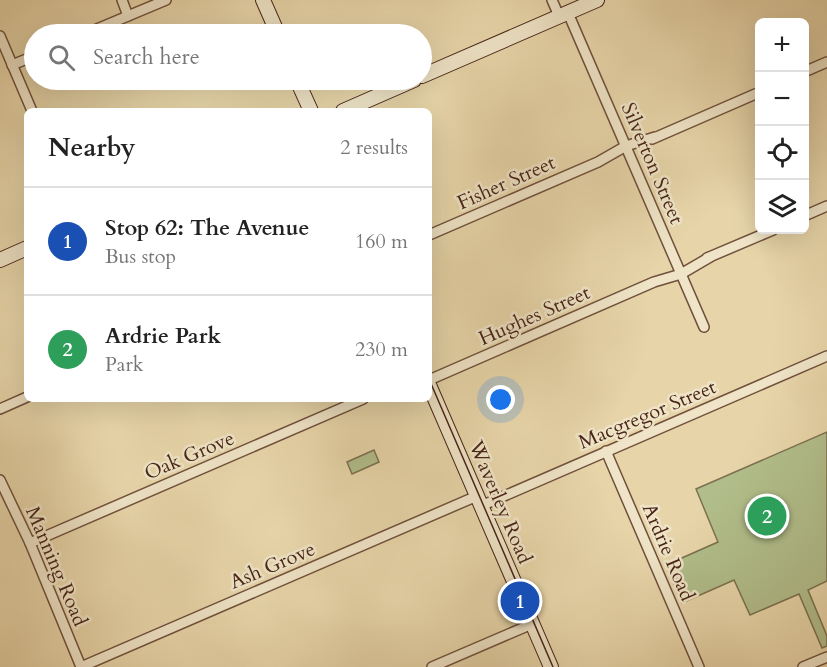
<!DOCTYPE html>
<html lang="en">
<head>
<meta charset="utf-8">
<style>
  body { margin:0; font-family:Cardo,serif; background:#f6f6f6; color:#222 }
  .controls { position:absolute; right:18px; top:18px; display:grid; overflow:hidden; border-radius:9px; box-shadow:0 6px 24px #0002 }
  .controls button { width:54px; height:54px; display:grid; place-items:center; padding:0; border:0; border-bottom:2px solid #e0e0e0; background:#fff; color:#222; font:30px sans-serif }
  .you { position:absolute; left:501px; top:400px; width:21px; height:21px; margin:-15px; border:4px solid #fff; border-radius:50%; background:#1a73e8; box-shadow:0 0 0 9px #1a73e833 }
  .badge { display:grid; place-items:center; width:39px; height:39px; border-radius:50%; background:#d93025; color:#fff; font-size:20px; font-weight:700 }
  .pin { position:absolute; translate:-50% -50%; border:3px solid #fff; box-shadow:0 2px 6px #0006 }
  .list { margin:0; padding:0; list-style:none }
  h2 { display:flex; justify-content:space-between; align-items:center; height:78px; margin:0; padding:0 24px; font-size:26px }
  h2 small { font-size:20px; font-weight:400; color:#767676 }
  .list li { display:grid; grid-template-columns:39px 1fr auto; gap:18px; align-items:center; box-sizing:border-box; height:108px; padding:0 24px; border-top:2px solid #e0e0e0 }
  .list b { display:block; font-size:22px; white-space:nowrap }
  .list p { margin:0; font-size:20px; white-space:nowrap; color:#767676 }
  .list em { font-size:20px; font-style:normal; color:#767676 }
  .icon { flex:none; width:33px; height:33px; fill:none; stroke:currentColor; stroke-width:2; stroke-linecap:round; stroke-linejoin:round }
  .map { position:relative; flex:none; width:827px; height:667px; overflow:hidden }
  .search { position:absolute; background:#fff; box-shadow:0 6px 24px #0002; left:24px; top:24px; width:408px; height:66px; display:flex; align-items:center; gap:15px; box-sizing:border-box; padding:0 21px; border-radius:33px; color:#767676; font-size:22px }
  .panel { position:absolute; background:#fff; box-shadow:0 6px 24px #0002; left:24px; top:108px; width:408px; height:294px; border-radius:9px }
  .map>svg:first-child { display:block }
  .green { fill:#b1be8b; stroke:#7c7151; stroke-width:1.5 }
  .lines { fill:none; stroke-linecap:round; stroke-linejoin:round }
  .street-casing { stroke:#70503c; stroke-width:12 }
  .secondary-casing { stroke:#482417; stroke-width:16 }
  .street { stroke:#efe4c7; stroke-width:9 }
  .secondary { stroke:#efe4c7; stroke-width:14 }
  .tram { stroke:#482417; stroke-width:1.5 }
  .labels { text-anchor:middle; stroke-width:5; stroke-linejoin:round; paint-order:stroke }
  .street-label { font-size:20px; fill:#482417; stroke:#efe4c7 }
</style>
</head>
<body>
<div class="map">
<svg width="827" height="667" viewBox="0 0 827 667">
  <rect width="100%" height="100%" fill="#e7d5a9"/>
  <filter id="stains"><feTurbulence type="fractalNoise" baseFrequency=".00333" numOctaves="4"/><feColorMatrix values="0 0 0 0 .2 0 0 0 0 .09 0 0 0 0 .02 0 0 0 .5 -.17"/></filter>
  <radialGradient id="worn" r=".72"><stop offset=".6" stop-color="#630" stop-opacity="0"/><stop offset="1" stop-color="#630" stop-opacity=".3"/></radialGradient>
  <!-- green -->
  <g class="green">
    <path d="M827 432V581L808 590 827 636V646L822 648 799 594 750 615 734 580 682 603 666 565 718 542 696 489Z"/>
    <path d="M374 450 379 462 352 474 347 462Z"/>
  </g>
  <g class="lines">
    <!-- street casing -->
    <g class="street-casing">
      <g id="street">
        <path d="M122 0 128 16"/>
        <path d="M552 0 559 16"/>
        <path d="M568 13 704 327"/>
        <path d="M85 34 166 0"/>
        <path d="M0 36 32 111"/>
        <path d="M12 65 34 56"/>
        <path d="M804 72 827 62"/>
        <path d="M652 139 760 92"/>
        <path d="M804 216 827 206"/>
        <path d="M429 235 598 162 626 146 655 137"/>
        <path d="M707 258 773 230"/>
        <path d="M429 380 654 282 681 274 710 257"/>
        <path d="M0 409 27 397"/>
        <path d="M606 451 699 667"/>
        <path d="M0 480 30 543 81 667"/>
        <path d="M481 506 827 356"/>
        <path d="M30 543 363 399"/>
        <path d="M81 667 477 496"/>
        <path d="M432 667 532 624"/>
        <path d="M803 667 827 657"/>
      </g>
    </g>
    <!-- secondary casing -->
    <g class="secondary-casing">
      <g id="secondary">
        <path d="M263 0 278 34"/>
        <path d="M422 76 597 0"/>
        <path d="M297 80 311 111"/>
        <path d="M343 111 414 80"/>
        <path d="M0 260 27 248"/>
        <path d="M429 385 551 667"/>
      </g>
    </g>
    <!-- street -->
    <use href="#street" class="street"/>
    <!-- secondary -->
    <use href="#secondary" class="secondary"/>
    <!-- tram -->
    <path class="tram" d="M429 379 553 667"/>
  </g>
  <g class="labels">
    <!-- street labels -->
    <g class="street-label">
      <text transform="translate(653 163) rotate(67)" y="7">Silverton Street</text>
      <text transform="translate(506 182) rotate(-24)" y="7">Fisher Street</text>
      <text transform="translate(534 315) rotate(-24)" y="7">Hughes Street</text>
      <text transform="translate(647 414) rotate(-23)" y="7">Macgregor Street</text>
      <text transform="translate(189 455) rotate(-23)" y="7">Oak Grove</text>
      <text transform="translate(501 502) rotate(67)" y="7">Waverley Road</text>
      <text transform="translate(669 552) rotate(67)" y="7">Ardrie Road</text>
      <text transform="translate(272 565) rotate(-23)" y="7">Ash Grove</text>
      <text transform="translate(57 566) rotate(67)" y="7">Manning Road</text>
    </g>
  </g>
  <rect width="100%" height="100%" filter="url(#stains)"/>
  <rect width="100%" height="100%" fill="url(#worn)"/>
</svg>
<div class="controls">
<button>+</button>
<button>−</button>
<button><svg class="icon" aria-label="locate" viewBox="0 0 24 24"><circle cx="12" cy="12" r="6"/><path d="M12 2v4M12 18v4M2 12h4M18 12h4"/></svg></button>
<button><svg class="icon" aria-label="layers" viewBox="0 0 24 24"><path d="M12 4l9 5-9 5-9-5zM3 14l9 5 9-5"/></svg></button>
</div>
<div class="you"></div>
<div class="pin badge" style="left:520px;top:601px;background:#1a4fb4">1</div>
<div class="pin badge" style="left:767px;top:516px;background:#2e9e5b">2</div>
<div class="search"><svg class="icon" aria-label="search" viewBox="0 0 24 24"><circle cx="10" cy="10" r="6"/><path d="M15 15l6 6"/></svg>Search here</div>
<section class="panel">
<h2>Nearby<small>2 results</small></h2>
<ul class="list">
<li><span class="badge" style="background:#1a4fb4">1</span><div><b>Stop 62: The Avenue</b><p>Bus stop</p></div><em>160 m</em></li>
<li><span class="badge" style="background:#2e9e5b">2</span><div><b>Ardrie Park</b><p>Park</p></div><em>230 m</em></li>
</ul>
</section>
</div>
</body>
</html>
